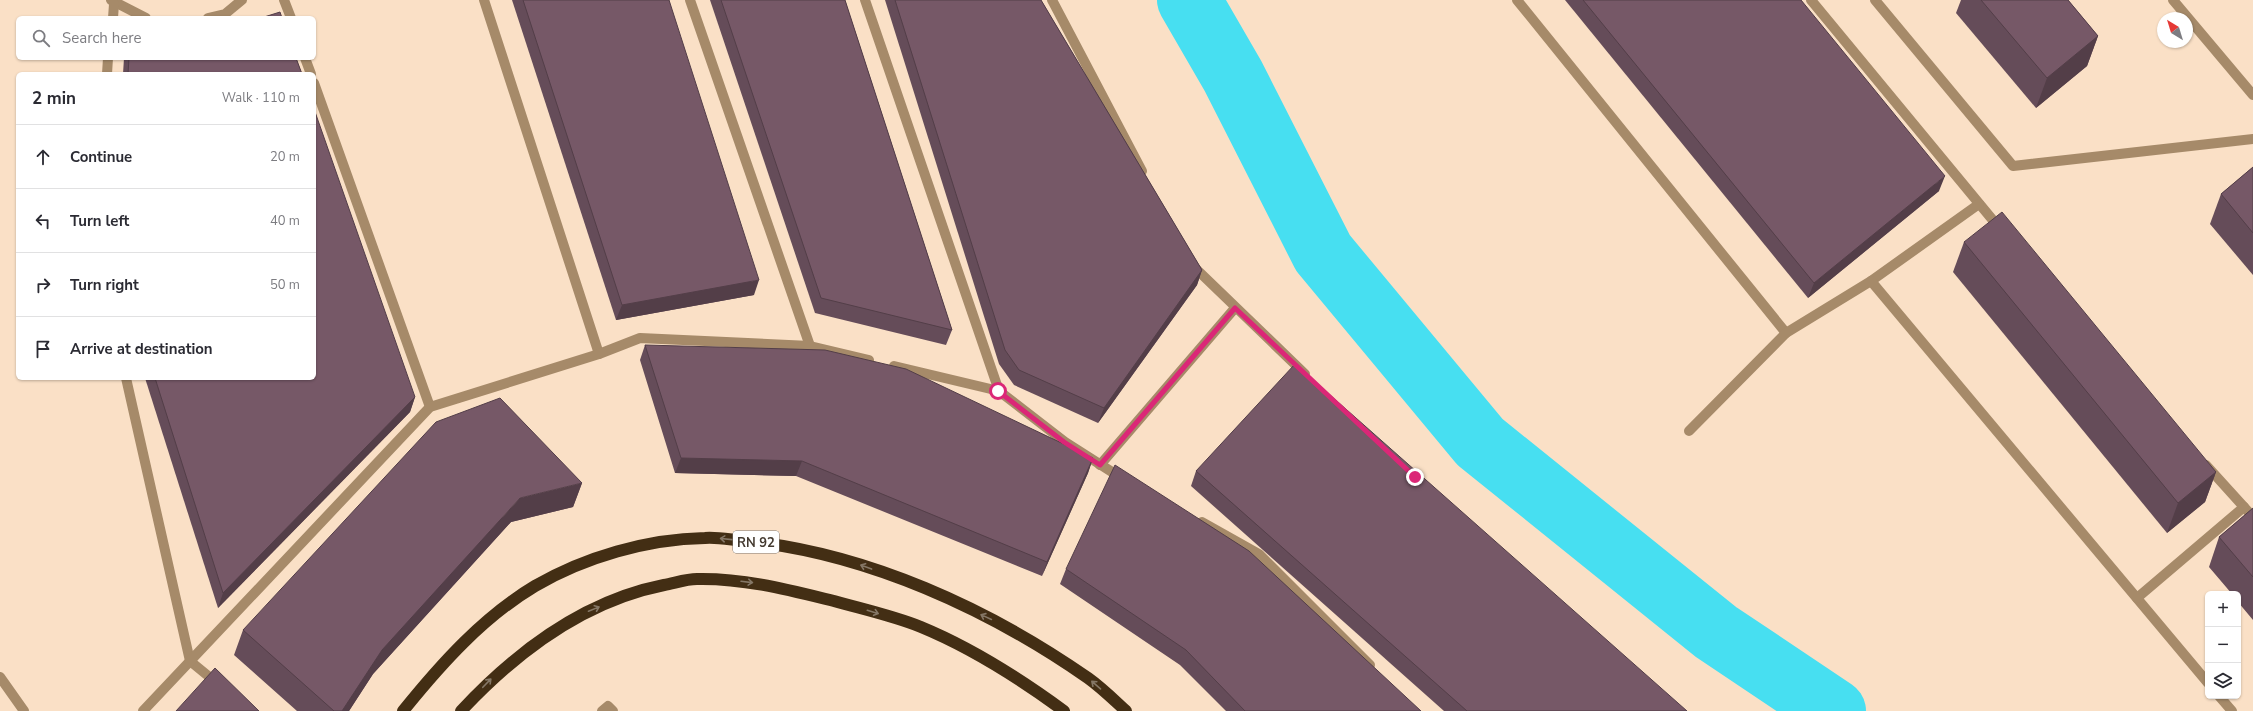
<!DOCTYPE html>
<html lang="en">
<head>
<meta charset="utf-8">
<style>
  body { margin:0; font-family:"Nunito Sans",sans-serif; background:#f2f2f3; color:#2b2b33 }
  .controls { position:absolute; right:12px; bottom:12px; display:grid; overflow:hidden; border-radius:6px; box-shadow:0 1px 3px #0004 }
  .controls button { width:36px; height:36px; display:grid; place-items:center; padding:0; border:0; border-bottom:1px solid #e1e1e2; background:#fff; color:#2b2b33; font:20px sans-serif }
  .compass { position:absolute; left:2157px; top:12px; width:36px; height:36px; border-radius:50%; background:#fff; box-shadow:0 1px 3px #0004; rotate:322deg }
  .stop { position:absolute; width:12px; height:12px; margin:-9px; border:3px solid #db2777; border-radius:50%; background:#fff }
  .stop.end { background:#db2777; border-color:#fff; box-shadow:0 1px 4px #0008 }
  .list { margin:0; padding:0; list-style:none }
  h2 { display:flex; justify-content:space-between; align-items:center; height:52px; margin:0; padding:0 16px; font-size:17px }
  h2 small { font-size:13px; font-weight:400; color:#7c7c81 }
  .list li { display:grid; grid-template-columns:26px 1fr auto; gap:12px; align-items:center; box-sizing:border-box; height:64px; padding:0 16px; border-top:1px solid #e1e1e2 }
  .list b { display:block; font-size:15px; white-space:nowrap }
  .list em { font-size:13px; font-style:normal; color:#7c7c81 }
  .icon { flex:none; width:22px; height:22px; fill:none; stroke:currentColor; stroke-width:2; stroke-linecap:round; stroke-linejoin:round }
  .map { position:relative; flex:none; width:2253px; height:711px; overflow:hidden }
  .search { position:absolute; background:#fff; box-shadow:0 1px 3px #0004; left:16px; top:16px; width:300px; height:44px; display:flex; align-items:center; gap:10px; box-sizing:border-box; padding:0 14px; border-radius:6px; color:#7c7c81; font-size:15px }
  .panel { position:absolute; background:#fff; box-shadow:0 1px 3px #0004; left:16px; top:72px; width:300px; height:308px; border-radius:6px }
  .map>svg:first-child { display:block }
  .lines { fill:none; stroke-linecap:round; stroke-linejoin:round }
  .river { stroke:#47dff1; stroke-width:64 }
  .minor { stroke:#a68a69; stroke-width:10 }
  .highway { stroke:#432e14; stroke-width:12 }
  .wall { fill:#654c59 }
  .shaded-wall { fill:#533e48 }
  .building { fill:#765867; stroke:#533e48 }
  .oneway { stroke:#857766 }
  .route { stroke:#db2777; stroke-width:5 }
  .labels { text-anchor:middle; stroke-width:4; stroke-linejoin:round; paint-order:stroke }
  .shield { fill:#fff; stroke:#7c756e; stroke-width:1 }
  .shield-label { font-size:13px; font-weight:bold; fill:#443a30 }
</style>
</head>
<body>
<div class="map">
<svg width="2253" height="711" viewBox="0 0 2253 711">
  <rect width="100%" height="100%" fill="#fae0c6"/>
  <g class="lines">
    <!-- river -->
    <path class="river" d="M1189 0 1233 76 1323 253 1480 442 1716 632 1834 711"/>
    <!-- minor -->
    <g class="minor">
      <path d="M111 0 146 18"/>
      <path d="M284 0 291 18"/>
      <path d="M484 0 599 354"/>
      <path d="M690 0 810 346"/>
      <path d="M865 0 999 391"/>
      <path d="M1052 0 1142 171"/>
      <path d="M1517 0 1786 333"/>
      <path d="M1811 0 2001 230"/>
      <path d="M1875 0 2013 166 2253 139"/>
      <path d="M2173 0 2253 95"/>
      <path d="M113 18 114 4"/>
      <path d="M208 18 225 14 242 0"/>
      <path d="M305 58 311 74"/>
      <path d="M107 74 108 58"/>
      <path d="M314 83 430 407"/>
      <path d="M1191 264 1305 374"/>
      <path d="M1871 281 1979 204"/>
      <path d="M894 366 999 391 1065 442 1123 479"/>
      <path d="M126 378 190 661 218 684"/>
      <path d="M1689 431 1786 333 1871 281 2208 683"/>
      <path d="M1100 465 1235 308"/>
      <path d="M2206 465 2253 517"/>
      <path d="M1202 522 1259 554 1370 665"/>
      <path d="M2137 598 2244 507"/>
      <path d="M0 677 24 711"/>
      <path d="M2219 696 2232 711"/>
      <path d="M143 711 430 407 599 354 640 338 810 346 869 360"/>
      <path d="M602 711 608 706 613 711"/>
    </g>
    <!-- highway -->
    <g class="highway">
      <path d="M403 711C441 664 483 617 535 586 585 557 647 539 705 538 718 537 732 540 746 541 867 553 989 609 1088 678 1102 688 1114 700 1126 711"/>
      <path d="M461 711C516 652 583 601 664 585 675 583 686 579 697 579 744 578 789 590 834 601 862 609 894 616 921 627 972 648 1019 678 1064 711"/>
    </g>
  </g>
  <!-- wall -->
  <g class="wall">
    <path d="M512 0H669L754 295 616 320Z"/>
    <path d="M710 0H845L952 330 946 345 815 313Z"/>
    <path d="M885 0H1041L1202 270 1197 285 1098 423 1014 385 999 364Z"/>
    <path d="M1565 0H1801L1939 191 1808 298Z"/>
    <path d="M1961 0H2068L2098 36 2087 66 2036 108 1956 13Z"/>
    <path d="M124 58H296L302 74H123Z"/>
    <path d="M2253 167V275L2210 224 2221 194Z"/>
    <path d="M1964 242 2216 472 2205 502 2167 533 1953 272Z"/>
    <path d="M645 345 1093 458 1088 473 1042 576 796 476 675 473 640 360Z"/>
    <path d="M145 378H314L415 397 410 412 218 608Z"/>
    <path d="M1196 471 1687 711H1444L1191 486Z"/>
    <path d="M582 483 573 507 511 522 373 674 349 711H297L234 655 243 630Z"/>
    <path d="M2253 508V620L2238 602V594H2232L2209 567 2219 537Z"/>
    <path d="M1066 569 1421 711H1226L1180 665 1060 584Z"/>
  </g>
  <!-- shaded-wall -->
  <g class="shaded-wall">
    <path d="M2098 36 2087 66 2036 108 2047 78Z"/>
    <path d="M1945 176 1939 191 1808 298 1814 283Z"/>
    <path d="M1202 270 1197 285 1098 423 1104 408Z"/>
    <path d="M759 280 754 295 616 320 622 305Z"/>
    <path d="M415 397 410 412 218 608 223 593Z"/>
    <path d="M681 458 802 461 796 476 675 473Z"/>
    <path d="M1093 458 1088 473 1042 576 1047 562Z"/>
    <path d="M2216 472 2205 502 2167 533 2178 503Z"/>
    <path d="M582 483 573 507 511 522 373 674 349 711H342L382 650 520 498Z"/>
  </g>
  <!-- building -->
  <g class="building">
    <path d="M523 0H669L759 280 622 305Z"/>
    <path d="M721 0H845L952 330 821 298Z"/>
    <path d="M895 0H1041L1202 270 1104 408 1019 370 1005 350Z"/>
    <path d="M1583 0H1801L1945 176 1814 283Z"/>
    <path d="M1981 0H2068L2098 36 2047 78Z"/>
    <path d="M280 12 282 18H261Z"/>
    <path d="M129 58H296L302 74H128Z"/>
    <path d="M314 109 415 397 223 593 155 378H314Z"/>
    <path d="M2253 167V233L2221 194Z"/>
    <path d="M2002 212 2216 472 2178 503 1964 242Z"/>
    <path d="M645 345 825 350 906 369 1093 458 1047 562 802 461 681 458Z"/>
    <path d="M1295 364 1687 711H1467L1196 471Z"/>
    <path d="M500 398 582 483 520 498 382 650 342 711H334L243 630 436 422Z"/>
    <path d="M1115 465 1249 551 1421 711H1245L1186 650 1066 569Z"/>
    <path d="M2253 508V577L2219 537Z"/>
    <path d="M215 668 259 711H176Z"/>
  </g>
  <!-- one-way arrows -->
  <defs><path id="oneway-shaft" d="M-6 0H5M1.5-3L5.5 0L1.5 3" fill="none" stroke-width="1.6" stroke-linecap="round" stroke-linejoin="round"/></defs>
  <g class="oneway">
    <use href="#oneway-shaft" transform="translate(726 539) rotate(-174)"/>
    <use href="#oneway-shaft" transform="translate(866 567) rotate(-160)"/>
    <use href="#oneway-shaft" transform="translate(747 582) rotate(7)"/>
    <use href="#oneway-shaft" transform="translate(594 609) rotate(-22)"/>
    <use href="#oneway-shaft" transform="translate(873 612) rotate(17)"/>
    <use href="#oneway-shaft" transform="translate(986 617) rotate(-155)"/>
    <use href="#oneway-shaft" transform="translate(487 683) rotate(-46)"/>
    <use href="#oneway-shaft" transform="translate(1096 685) rotate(-139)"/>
  </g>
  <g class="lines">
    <!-- route -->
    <path class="route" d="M998 391 1064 442 1100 465 1235 308 1415 477"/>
  </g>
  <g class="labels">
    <!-- shield labels -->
    <rect class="shield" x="733" y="531" width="46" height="22" rx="3"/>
    <g class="shield-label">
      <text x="756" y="547">RN 92</text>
    </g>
  </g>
</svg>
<div class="controls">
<button>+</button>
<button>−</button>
<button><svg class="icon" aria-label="layers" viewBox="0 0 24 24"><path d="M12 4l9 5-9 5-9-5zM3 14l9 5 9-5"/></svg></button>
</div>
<svg class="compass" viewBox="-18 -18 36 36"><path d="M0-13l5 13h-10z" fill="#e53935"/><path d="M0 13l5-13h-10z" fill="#7c7c81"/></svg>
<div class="stop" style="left:998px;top:391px"></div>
<div class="stop end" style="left:1415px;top:477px"></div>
<div class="search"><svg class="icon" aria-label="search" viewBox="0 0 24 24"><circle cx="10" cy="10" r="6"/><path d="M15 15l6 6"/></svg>Search here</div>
<section class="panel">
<h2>2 min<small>Walk · 110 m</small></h2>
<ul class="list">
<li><svg class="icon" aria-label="ahead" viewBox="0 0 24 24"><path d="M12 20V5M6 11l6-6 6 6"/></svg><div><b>Continue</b></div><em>20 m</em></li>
<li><svg class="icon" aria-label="left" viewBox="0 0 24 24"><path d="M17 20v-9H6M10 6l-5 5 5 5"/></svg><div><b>Turn left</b></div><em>40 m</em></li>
<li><svg class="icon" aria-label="right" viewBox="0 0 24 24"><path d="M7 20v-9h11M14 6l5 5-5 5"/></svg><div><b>Turn right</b></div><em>50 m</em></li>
<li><svg class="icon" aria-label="arrive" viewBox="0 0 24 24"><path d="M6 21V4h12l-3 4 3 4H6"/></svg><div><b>Arrive at destination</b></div></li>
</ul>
</section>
</div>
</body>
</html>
